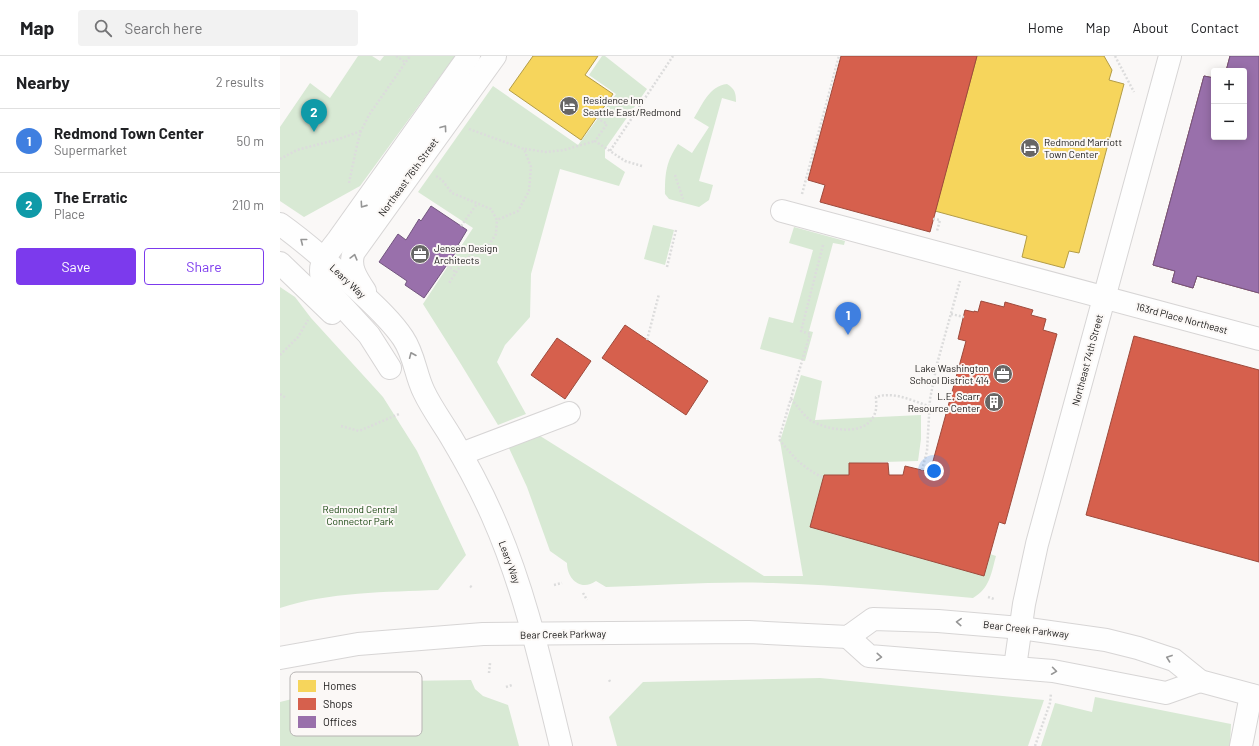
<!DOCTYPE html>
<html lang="en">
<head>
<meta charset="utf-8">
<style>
  body { margin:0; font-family:Barlow,sans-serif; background:#f2f2f2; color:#202124 }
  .controls { position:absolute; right:12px; top:12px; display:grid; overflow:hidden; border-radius:4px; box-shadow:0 2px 10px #0003 }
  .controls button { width:36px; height:36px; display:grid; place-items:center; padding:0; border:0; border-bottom:1px solid #e0e0e0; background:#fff; color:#202124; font:20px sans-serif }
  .you { position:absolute; left:654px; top:415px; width:14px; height:14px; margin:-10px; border:3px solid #fff; border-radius:50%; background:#1a73e8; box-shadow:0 0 0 6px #1a73e833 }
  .badge { display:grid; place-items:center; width:26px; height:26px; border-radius:50%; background:#7c3aed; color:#fff; font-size:13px; font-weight:700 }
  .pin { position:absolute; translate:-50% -33px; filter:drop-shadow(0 1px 2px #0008) }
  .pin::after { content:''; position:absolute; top:21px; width:14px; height:12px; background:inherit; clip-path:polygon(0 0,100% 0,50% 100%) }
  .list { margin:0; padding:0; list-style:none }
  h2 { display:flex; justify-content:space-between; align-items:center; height:52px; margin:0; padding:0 16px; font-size:17px }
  h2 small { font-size:13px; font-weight:400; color:#757577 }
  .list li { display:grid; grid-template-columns:26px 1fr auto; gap:12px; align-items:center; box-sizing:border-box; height:64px; padding:0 16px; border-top:1px solid #e0e0e0 }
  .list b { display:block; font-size:15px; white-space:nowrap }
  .list p { margin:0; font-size:13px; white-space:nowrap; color:#757577 }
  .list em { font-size:13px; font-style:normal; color:#757577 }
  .actions { display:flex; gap:8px; padding:12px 16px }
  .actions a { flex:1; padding:9px 0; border:1px solid #7c3aed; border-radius:4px; text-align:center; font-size:14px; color:#7c3aed }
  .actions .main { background:#7c3aed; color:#fff }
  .icon { flex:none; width:22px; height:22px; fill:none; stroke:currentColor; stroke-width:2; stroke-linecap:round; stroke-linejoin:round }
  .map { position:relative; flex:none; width:979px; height:690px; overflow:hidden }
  header { display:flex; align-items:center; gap:24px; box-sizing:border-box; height:56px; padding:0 20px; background:#fff; border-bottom:1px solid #e0e0e0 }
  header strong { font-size:19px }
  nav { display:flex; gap:22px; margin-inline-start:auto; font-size:14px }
  .search { width:280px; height:36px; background:#f2f2f2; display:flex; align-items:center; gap:10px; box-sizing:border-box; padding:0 14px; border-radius:4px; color:#757577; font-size:15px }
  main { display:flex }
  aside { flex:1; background:#fff }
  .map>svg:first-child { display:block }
  .green { fill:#d8e9d4 }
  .homes { fill:#f6d55c; stroke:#b39c47 }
  .shops { fill:#d6604d; stroke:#9d4a3c }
  .offices { fill:#9970ab; stroke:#72557e }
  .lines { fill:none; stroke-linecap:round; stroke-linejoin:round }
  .minor-casing { stroke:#d7d5d5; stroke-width:24 }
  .major-casing { stroke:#d7d5d5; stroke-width:24 }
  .path { stroke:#dcdcdc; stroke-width:2.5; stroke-dasharray:2 2; stroke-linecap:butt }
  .minor { stroke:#fefefe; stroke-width:22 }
  .major { stroke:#fefefe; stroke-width:22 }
  .oneway { stroke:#969696 }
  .labels { text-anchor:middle; stroke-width:4; stroke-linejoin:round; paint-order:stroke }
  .poi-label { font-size:10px; fill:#181716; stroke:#fbf8f6; text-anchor:start }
  .street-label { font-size:10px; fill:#181716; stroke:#fbf8f6 }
  .park-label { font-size:10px; fill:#16440d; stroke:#fbf8f6 }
  .key { fill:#fbf8f6; stroke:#b7b4b3; stroke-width:1 }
  .key-label { font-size:11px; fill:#181716 }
</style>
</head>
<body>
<header>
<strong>Map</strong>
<div class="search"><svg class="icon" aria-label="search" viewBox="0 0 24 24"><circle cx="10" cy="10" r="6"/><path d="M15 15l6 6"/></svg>Search here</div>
<nav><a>Home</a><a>Map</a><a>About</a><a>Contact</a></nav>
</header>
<main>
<aside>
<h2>Nearby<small>2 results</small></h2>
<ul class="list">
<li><span class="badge" style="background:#3f7fe0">1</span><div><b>Redmond Town Center</b><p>Supermarket</p></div><em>50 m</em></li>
<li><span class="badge" style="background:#0f9aa8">2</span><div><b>The Erratic</b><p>Place</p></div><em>210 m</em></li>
</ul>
<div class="actions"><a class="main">Save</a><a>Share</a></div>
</aside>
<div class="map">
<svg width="979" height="690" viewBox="0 0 979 690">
  <rect width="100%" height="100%" fill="#faf8f7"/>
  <!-- green -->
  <g class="green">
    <path d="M78 0H92L100 5 104 0H175L80 130 24 161 0 145V71L30 27 50 42Z"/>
    <path d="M322 0H325L367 33 325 93V102L345 116 339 130 280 113 251 218 250 261 225 289 217 306 246 358 218 369 179 305 143 248 193 172 138 136 213 30 298 89 336 38 309 19Z"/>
    <path d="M447 28C455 33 456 37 456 46L442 42 419 125 433 129 429 144 419 151 389 143 385 138C385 117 386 106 398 88L412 97 429 71 414 62C423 48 429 30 447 28Z"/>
    <path d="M373 169 394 174 385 209 364 203Z"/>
    <path d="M514 171 565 185 564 189 553 187 529 275 533 276 525 305 480 293 489 261 513 267 533 194 509 187Z"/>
    <path d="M0 231 15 241 31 262 103 341 137 395 186 499 158 534C107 536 48 536 0 552Z"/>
    <path d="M521 319 542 325 535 364 641 359V383L638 405 569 407 710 498 716 500C711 518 710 532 693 542 627 536 560 529 493 527 438 525 382 529 326 531L316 525C301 536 287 523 287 507L270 495 247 431 228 390 257 378 484 520H523L500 385Z"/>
    <path d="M540 622 764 644 748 690H337L329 661 363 626Z"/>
    <path d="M191 624 195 633 203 640 228 649 239 690H0V646L64 630 121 625Z"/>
    <path d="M815 641 951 668 950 690H761L775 647 812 656Z"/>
  </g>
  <!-- homes -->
  <g class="homes">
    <path d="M253 0H318L305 19 333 38 301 84 229 34Z"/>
    <path d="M697 0H824L832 14 829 24 844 28 799 197 789 195 784 212 742 201 747 180 655 155Z"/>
  </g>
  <!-- shops -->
  <g class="shops">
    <path d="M561 0H697L650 176 540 146 545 129 528 124Z"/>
    <path d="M950 0H979V237L917 220 913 232 892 226 895 215 873 209 924 20 934 22V81H964V15H946Z"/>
    <path d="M701 245 724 251 725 246 753 254 751 259 766 263 763 274 777 278 725 468 719 466 704 520 530 471 544 419H569V407H608L609 419H623L625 410 650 416 686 285 678 283 685 254 694 256V255L698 256Z"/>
    <path d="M345 269 428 325 406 359 322 302Z"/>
    <path d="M854 280 979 314V506L806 459Z"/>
    <path d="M277 282 311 305 285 343 251 319Z"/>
  </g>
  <!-- offices -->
  <g class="offices">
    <path d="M950 0H979V237L917 220 913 232 892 226 895 215 873 209 924 20 934 22V81H964V15H946Z"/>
    <path d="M151 150 187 174 178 189 180 190 144 242 125 229 127 225 99 206 118 178 126 184 139 163 141 165Z"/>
  </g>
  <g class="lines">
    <!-- minor casing -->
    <g class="minor-casing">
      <g id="minor">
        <path d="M502 155 979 283"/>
        <path d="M0 168C28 188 52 210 77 233 93 248 111 264 123 282 135 300 135 318 144 336 151 351 162 366 171 381 186 406 200 432 212 459 245 533 262 612 281 690"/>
        <path d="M0 207 52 257"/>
        <path d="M85 235C77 223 68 210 74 196L215 0"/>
        <path d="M110 312 89 279 45 231C35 209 45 201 58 184L189 0"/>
        <path d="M181 398 289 357"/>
        <path d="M735 611 744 548 757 488 890 0"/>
        <path d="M961 690 971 639"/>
      </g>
    </g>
    <!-- major casing -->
    <g class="major-casing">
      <g id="major">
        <path d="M568 581 589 600 773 615 886 637 920 625"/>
        <path d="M0 602 78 588 203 578 469 576 568 581 593 563 658 565 741 572 826 584 858 592 894 604 920 625 979 641"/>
      </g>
    </g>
    <!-- path -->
    <g class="path">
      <path d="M116 0 125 6"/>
      <path d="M835 0 854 36"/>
      <path d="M317 62 327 68 315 85 330 95"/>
      <path d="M189 73 244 93 251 111 249 135 238 155 217 164"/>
      <path d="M245 93 267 96 284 94 315 85"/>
      <path d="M0 103 17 94 59 83 81 75"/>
      <path d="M362 110 345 105 330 95 393 0"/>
      <path d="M395 119 403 143"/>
      <path d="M156 120 162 124 172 137 211 153 217 164 216 178 207 192 192 198 181 209 169 227"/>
      <path d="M69 127 77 89 81 75 89 59 130 0"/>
      <path d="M522 138 559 0"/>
      <path d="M653 163 660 164 657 175"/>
      <path d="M181 170 197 148"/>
      <path d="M543 189 521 275 530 278 499 383C513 401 523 412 544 422"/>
      <path d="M167 209 176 216"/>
      <path d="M387 211 396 174"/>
      <path d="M671 258 684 261"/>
      <path d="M367 284 379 238"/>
      <path d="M0 299 18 281 28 264"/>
      <path d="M0 338 6 342"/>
      <path d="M511 343C517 349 523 359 530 364 546 374 587 382 595 357 597 352 596 346 596 341 615 335 632 345 649 350"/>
      <path d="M61 370 79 375 119 358"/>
      <path d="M642 414 647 395 650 343 657 308 680 225"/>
      <path d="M274 529 282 527"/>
      <path d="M190 530 193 532"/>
      <path d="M303 537 307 544"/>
      <path d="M708 541 714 543"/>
      <path d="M209 617 210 607"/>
      <path d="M329 624 331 627"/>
      <path d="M226 631 232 629"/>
      <path d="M755 690 770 647 771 637"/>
    </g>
    <!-- minor -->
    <use href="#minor" class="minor"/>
    <!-- major -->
    <use href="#major" class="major"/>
  </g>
  <!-- one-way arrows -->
  <defs><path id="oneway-chevron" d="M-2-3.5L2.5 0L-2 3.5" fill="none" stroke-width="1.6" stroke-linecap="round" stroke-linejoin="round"/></defs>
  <g class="oneway">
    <use href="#oneway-chevron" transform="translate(164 72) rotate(-54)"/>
    <use href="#oneway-chevron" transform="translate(83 149) rotate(125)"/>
    <use href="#oneway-chevron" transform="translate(23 185) rotate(-142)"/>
    <use href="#oneway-chevron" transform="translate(74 201) rotate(-75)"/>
    <use href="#oneway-chevron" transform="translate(132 299) rotate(-113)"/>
    <use href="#oneway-chevron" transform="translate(679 566) rotate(-177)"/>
    <use href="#oneway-chevron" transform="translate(599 601) rotate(4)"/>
    <use href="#oneway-chevron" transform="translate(889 602) rotate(-160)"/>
    <use href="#oneway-chevron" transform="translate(774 615) rotate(8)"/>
  </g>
  <!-- icons -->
  <defs>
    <g id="hotel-disc" transform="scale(1)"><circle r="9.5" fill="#676665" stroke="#fbf8f6"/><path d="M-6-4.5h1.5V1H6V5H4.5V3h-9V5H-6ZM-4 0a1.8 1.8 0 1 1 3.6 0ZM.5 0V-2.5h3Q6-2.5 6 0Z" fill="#fff"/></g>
    <g id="office-disc" transform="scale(1)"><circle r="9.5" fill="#676665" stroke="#fbf8f6"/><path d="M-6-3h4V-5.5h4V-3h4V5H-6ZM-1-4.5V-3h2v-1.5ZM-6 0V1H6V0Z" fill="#fff"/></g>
    <g id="building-disc" transform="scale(1)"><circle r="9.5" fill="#676665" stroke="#fbf8f6"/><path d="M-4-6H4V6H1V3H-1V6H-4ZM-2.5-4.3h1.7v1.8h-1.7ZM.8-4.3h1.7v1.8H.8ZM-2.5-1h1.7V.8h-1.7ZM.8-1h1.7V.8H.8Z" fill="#fff"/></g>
  </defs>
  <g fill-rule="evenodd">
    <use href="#hotel-disc" x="289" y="50"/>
    <use href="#hotel-disc" x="750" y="92"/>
    <use href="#office-disc" x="140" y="198"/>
    <use href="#office-disc" x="723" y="318"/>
    <use href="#building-disc" x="714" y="346"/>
  </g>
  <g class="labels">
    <!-- poi labels -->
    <g class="poi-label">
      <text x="303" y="48">Residence Inn<tspan x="303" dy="12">Seattle East/Redmond</tspan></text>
      <text x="764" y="90">Redmond Marriott<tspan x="764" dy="12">Town Center</tspan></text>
      <text x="154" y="196">Jensen Design<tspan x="154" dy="12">Architects</tspan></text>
      <text x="709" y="316" text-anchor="end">Lake Washington<tspan x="709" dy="12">School District 414</tspan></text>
      <text x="700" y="344" text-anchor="end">L.E. Scarr<tspan x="700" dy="12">Resource Center</tspan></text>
    </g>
    <!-- street labels -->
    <g class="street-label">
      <text transform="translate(128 121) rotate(-54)" y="4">Northeast 76th Street</text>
      <text transform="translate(68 225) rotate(43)" y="4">Leary Way</text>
      <text transform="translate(902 262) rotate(15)" y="4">163rd Place Northeast</text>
      <text transform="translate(807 304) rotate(-75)" y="4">Northeast 74th Street</text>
      <text transform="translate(230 506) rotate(70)" y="4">Leary Way</text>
      <text transform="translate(746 573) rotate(7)" y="4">Bear Creek Parkway</text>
      <text transform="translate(283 578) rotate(-1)" y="4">Bear Creek Parkway</text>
    </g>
    <!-- park labels -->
    <g class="park-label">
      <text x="80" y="457">Redmond Central<tspan x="80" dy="12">Connector Park</tspan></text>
    </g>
  </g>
  <!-- legend -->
  <rect x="10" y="616" width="132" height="64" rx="6" class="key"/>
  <rect x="18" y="624" width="18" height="12" fill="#f6d55c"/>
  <rect x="18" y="642" width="18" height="12" fill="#d6604d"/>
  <rect x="18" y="660" width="18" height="12" fill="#9970ab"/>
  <g class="key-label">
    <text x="43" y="634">Homes</text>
    <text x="43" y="652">Shops</text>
    <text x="43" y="670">Offices</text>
  </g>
</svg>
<div class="controls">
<button>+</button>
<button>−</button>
</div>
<div class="you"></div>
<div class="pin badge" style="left:568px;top:279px;background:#3f7fe0">1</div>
<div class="pin badge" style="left:34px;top:76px;background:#0f9aa8">2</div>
</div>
</main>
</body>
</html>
